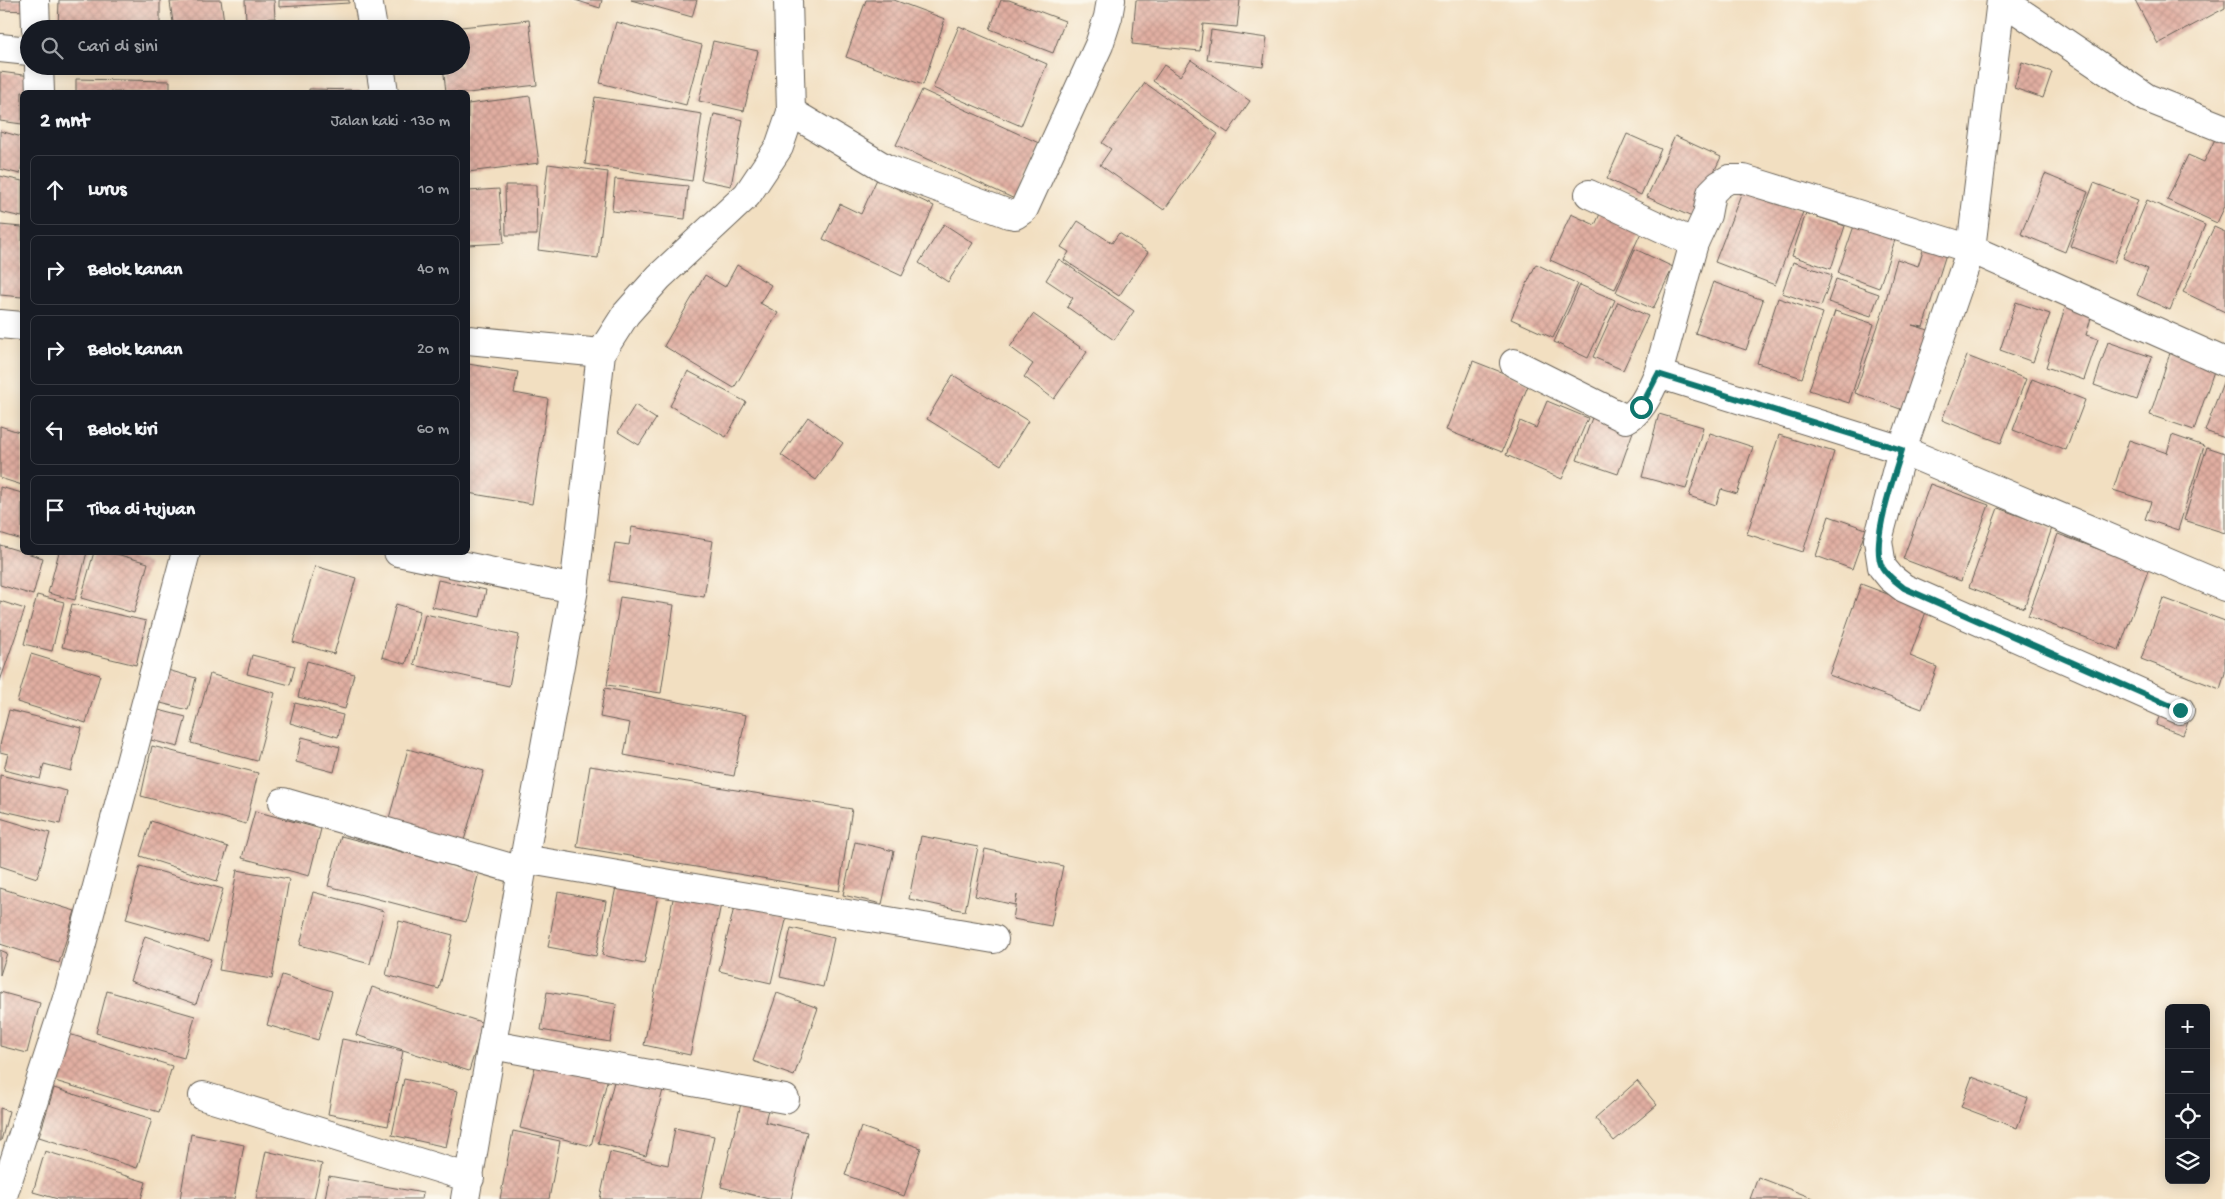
<!DOCTYPE html>
<html lang="id">
<head>
<meta charset="utf-8">
<style>
  body { margin:0; font-family:"Gochi Hand",sans-serif; background:#242831; color:#f1f3f6 }
  .controls { position:absolute; right:15px; bottom:15px; display:grid; overflow:hidden; border-radius:8px; box-shadow:0 2px 12px #0003 }
  .controls button { width:45px; height:45px; display:grid; place-items:center; padding:0; border:0; border-bottom:1px solid #363941; background:#171b24; color:#f1f3f6; font:25px sans-serif }
  .stop { position:absolute; width:15px; height:15px; margin:-11px; border:4px solid #0f766e; border-radius:50%; background:#fff }
  .stop.end { background:#0f766e; border-color:#fff; box-shadow:0 1px 5px #0008 }
  .list { margin:0; padding:0; list-style:none }
  h2 { display:flex; justify-content:space-between; align-items:center; height:65px; margin:0; padding:0 20px; font-size:21px }
  h2 small { font-size:16px; font-weight:400; color:#9ea1a6 }
  .list li { display:grid; grid-template-columns:32px 1fr auto; gap:15px; align-items:center; box-sizing:border-box; height:70px; margin:0 10px 10px; padding:0 10px; border:1px solid #363941; border-radius:8px }
  .list b { display:block; font-size:19px; white-space:nowrap }
  .list em { font-size:16px; font-style:normal; color:#9ea1a6 }
  .icon { flex:none; width:28px; height:28px; fill:none; stroke:currentColor; stroke-width:2; stroke-linecap:round; stroke-linejoin:round }
  .map { position:relative; flex:none; width:2225px; height:1199px; overflow:hidden }
  .search { position:absolute; background:#171b24; box-shadow:0 2px 12px #0003; left:20px; top:20px; width:450px; height:55px; display:flex; align-items:center; gap:12px; box-sizing:border-box; padding:0 18px; border-radius:28px; color:#9ea1a6; font-size:19px }
  .panel { position:absolute; background:#171b24; box-shadow:0 2px 12px #0003; left:20px; top:90px; width:450px; height:465px; border-radius:8px }
  .map>svg:first-child { display:block }
  .building { fill:url(#building-cross-hatch) }
  .lines { fill:none; stroke-linecap:round; stroke-linejoin:round }
  .street-casing { stroke:#676056; stroke-width:30 }
  .street { stroke:#fff; stroke-width:28 }
  .route { stroke:#0f766e; stroke-width:6 }
</style>
</head>
<body>
<div class="map">
<svg width="2225" height="1199" viewBox="0 0 2225 1199">
  <defs>
    <pattern id="building-cross-hatch" width="8" height="8" patternUnits="userSpaceOnUse" patternTransform="scale(1.25)"><rect width="8" height="8" fill="#e1aea1"/><path d="M0 0l8 8M0 8l8-8" fill="none" stroke="#c0958a"/></pattern>
  </defs>
  <rect width="100%" height="100%" fill="#fbf7ec"/>
  <filter id="ink" filterUnits="userSpaceOnUse"><feTurbulence type="fractalNoise" baseFrequency=".02" numOctaves="2"/><feDisplacementMap in="SourceGraphic" scale="10" xChannelSelector="R" yChannelSelector="G"/><feConvolveMatrix kernelMatrix="1 2 1 2 8 2 1 2 1" color-interpolation-filters="sRGB"/></filter>
  <filter id="wash" filterUnits="userSpaceOnUse"><feTurbulence type="fractalNoise" baseFrequency=".0096" numOctaves="4" result="noise"/><feDisplacementMap in="SourceGraphic" scale="20" xChannelSelector="R" yChannelSelector="G"/><feGaussianBlur stdDeviation="1.12" result="paint"/><feColorMatrix in="noise" values="0 0 0 0 0 0 0 0 0 0 0 0 0 0 0 0 0 1.4 0 .05"/><feComposite in="paint" operator="in"/></filter>
  <g filter="url(#wash)">
    <rect width="100%" height="100%" fill="#f2dfc1"/>
    <g id="blocks">
      <!-- building -->
      <g class="building">
        <path d="M0 0H29V11L0 10Z"/>
        <path d="M59 0H160V29H58Z"/>
        <path d="M189 0H221L225 29H174L170 2Z"/>
        <path d="M245 0H274L275 18 246 20Z"/>
        <path d="M279 0H349V3L279 7Z"/>
        <path d="M575 0H602L600 8Z"/>
        <path d="M631 0H697L692 17Z"/>
        <path d="M866 0H894L945 19 923 85 846 57Z"/>
        <path d="M1001 0H1009L1065 21 1053 53 990 29Z"/>
        <path d="M1136 0H1240L1237 27 1203 24 1200 51 1132 44Z"/>
        <path d="M2135 0H2225V8L2158 44Z"/>
        <path d="M529 20 537 85 468 93 446 92 443 66H461V27Z"/>
        <path d="M616 22 702 45 686 105 600 83Z"/>
        <path d="M959 26 1047 64 1021 126 933 88Z"/>
        <path d="M1211 30 1267 38 1263 67 1207 60Z"/>
        <path d="M713 41 758 51 744 111 699 101Z"/>
        <path d="M1191 60 1250 101 1228 133 1153 81 1164 65 1180 76Z"/>
        <path d="M2022 62 2052 72 2043 98 2014 88Z"/>
        <path d="M245 66H349V68L245 69Z"/>
        <path d="M0 72 31 76 29 92H22V124L0 121Z"/>
        <path d="M76 79 170 81V92H76Z"/>
        <path d="M1145 83 1218 134 1164 210 1100 165 1111 149 1102 143Z"/>
        <path d="M309 89 360 90V92H309Z"/>
        <path d="M922 90 1041 144 1017 200 896 145Z"/>
        <path d="M530 96 539 163 468 172V104Z"/>
        <path d="M595 97 702 114 692 181 585 164Z"/>
        <path d="M714 114 743 120 731 186 701 180Z"/>
        <path d="M0 131 22 137V162L20 174 0 169Z"/>
        <path d="M1627 134 1661 149 1641 195 1607 179Z"/>
        <path d="M1675 136 1721 157 1692 217 1647 197Z"/>
        <path d="M2216 137 2225 141V206L2217 223 2167 200 2188 155 2204 162Z"/>
        <path d="M548 164 608 172 598 258 538 250Z"/>
        <path d="M2045 174 2088 192 2065 252 2021 234Z"/>
        <path d="M0 176 22 181V217L0 212Z"/>
        <path d="M615 179 688 186 685 219 612 211Z"/>
        <path d="M877 179 934 206 902 276 823 239 840 204 861 214Z"/>
        <path d="M2094 183 2138 200 2114 263 2070 246Z"/>
        <path d="M505 185H536L537 235H506Z"/>
        <path d="M499 189 504 243 468 245V191Z"/>
        <path d="M1743 189 1803 212 1775 285 1715 262Z"/>
        <path d="M2147 200 2205 225 2170 310 2137 295 2148 269 2123 258Z"/>
        <path d="M1603 207 1644 226 1615 289 1550 260 1571 214 1595 225Z"/>
        <path d="M1806 213 1845 226 1831 269 1792 256Z"/>
        <path d="M1856 220 1897 234 1879 288 1838 273Z"/>
        <path d="M1078 221 1112 243 1119 233 1148 252 1119 296 1064 260 1069 252 1061 247Z"/>
        <path d="M944 224 973 243 948 282 919 263Z"/>
        <path d="M0 225 22 227V297L0 295Z"/>
        <path d="M2214 227 2225 232V312L2183 292Z"/>
        <path d="M1925 244 1947 251 1923 327 1912 325 1932 331 1906 411 1855 393 1882 314 1897 259 1918 266Z"/>
        <path d="M1635 249 1673 267 1653 309 1616 292Z"/>
        <path d="M1059 259 1134 311 1114 340 1067 307 1073 298 1046 280Z"/>
        <path d="M1793 262 1832 275 1821 306 1782 293Z"/>
        <path d="M1536 264 1578 284 1553 338 1511 319Z"/>
        <path d="M737 265 771 285 760 303 778 313 734 388 664 346 705 275 725 287Z"/>
        <path d="M1836 279 1879 294 1871 316 1828 302Z"/>
        <path d="M1713 282 1763 300 1746 350 1695 333Z"/>
        <path d="M1580 285 1615 300 1588 358 1554 342Z"/>
        <path d="M1778 298 1823 313 1802 378 1757 363Z"/>
        <path d="M1618 302 1648 316 1623 370 1593 357Z"/>
        <path d="M2016 302 2050 314 2033 362 2000 350Z"/>
        <path d="M2067 302 2093 311 2086 335 2098 339 2084 380 2046 367Z"/>
        <path d="M1835 311 1874 324 1849 403 1809 390Z"/>
        <path d="M1033 314 1087 352 1054 399 1024 377 1033 364 1010 347Z"/>
        <path d="M2108 342 2152 357 2137 400 2094 385Z"/>
        <path d="M2170 353 2215 368 2194 430 2150 415Z"/>
        <path d="M1967 356 2026 379 2001 443 1942 420Z"/>
        <path d="M1473 361 1529 383 1502 452 1446 430Z"/>
        <path d="M468 364 518 372 514 393 548 399 532 504 468 493Z"/>
        <path d="M688 371 746 402 726 437 670 406Z"/>
        <path d="M953 375 1028 421 1001 465 927 419Z"/>
        <path d="M2225 377V438L2205 431Z"/>
        <path d="M2032 379 2085 400 2066 450 2013 430Z"/>
        <path d="M1547 401 1588 418 1562 479 1506 455 1520 421 1536 428Z"/>
        <path d="M635 405 656 419 639 445 618 432Z"/>
        <path d="M1594 412 1635 426 1618 474 1577 460Z"/>
        <path d="M1659 414 1703 427 1686 489 1642 477Z"/>
        <path d="M808 417 843 443 816 480 781 455Z"/>
        <path d="M0 426 22 433V485L0 478Z"/>
        <path d="M1710 433 1753 447 1737 494 1721 489 1716 505 1689 496Z"/>
        <path d="M1779 435 1834 452 1803 552 1747 534Z"/>
        <path d="M2172 435 2204 446 2178 530 2145 519 2151 502 2113 490 2129 440 2167 453Z"/>
        <path d="M2207 447 2225 453V533L2184 520Z"/>
        <path d="M1930 484 1989 505 1961 581 1903 559Z"/>
        <path d="M0 487 22 493V540L0 533Z"/>
        <path d="M1998 508 2052 528 2024 608 1969 587Z"/>
        <path d="M1829 516 1866 529 1852 569 1816 556Z"/>
        <path d="M632 527 713 541 704 597 609 581 615 543 629 545Z"/>
        <path d="M2058 534 2149 568 2119 650 2028 616Z"/>
        <path d="M0 545 43 558 33 595 0 585Z"/>
        <path d="M59 552H87L75 600 48 593Z"/>
        <path d="M94 552H109L148 563 134 613 81 598Z"/>
        <path d="M315 566 356 578 334 654 293 642Z"/>
        <path d="M438 580 486 590 480 617 432 607Z"/>
        <path d="M1861 584 1927 609 1910 656 1937 667 1922 709 1829 675Z"/>
        <path d="M37 595 64 602 52 651 24 644Z"/>
        <path d="M620 597 674 605 661 693 607 685Z"/>
        <path d="M2163 598 2225 621V673L2220 689 2141 659Z"/>
        <path d="M0 601 25 609 0 681Z"/>
        <path d="M72 604 146 621 136 665 62 647Z"/>
        <path d="M396 604 420 611 406 664 382 657Z"/>
        <path d="M425 614 519 635 509 686 414 665Z"/>
        <path d="M31 654 100 675 86 723 17 702Z"/>
        <path d="M252 655 295 666 290 685 247 674Z"/>
        <path d="M307 661 354 674 345 709 298 697Z"/>
        <path d="M157 667 196 678 188 710 149 700Z"/>
        <path d="M210 674 275 693 257 761 191 743Z"/>
        <path d="M605 688 746 715 734 776 624 755 630 723 600 717Z"/>
        <path d="M295 703 343 715 338 737 290 723Z"/>
        <path d="M147 707 186 717 178 747 139 737Z"/>
        <path d="M9 710 82 728 71 771 44 764 40 779 4 770 8 754 0 752V745Z"/>
        <path d="M2161 712 2188 722 2183 735 2156 725Z"/>
        <path d="M302 737 340 747 334 772 296 762Z"/>
        <path d="M152 746 258 773 246 824 141 796Z"/>
        <path d="M408 749 484 771 463 844 388 822Z"/>
        <path d="M590 766 852 809 839 891 577 847Z"/>
        <path d="M0 775 67 791 60 824 0 810Z"/>
        <path d="M255 811 321 829 309 876 242 858Z"/>
        <path d="M0 818 50 833 37 878 0 866Z"/>
        <path d="M151 821 228 847 217 881 140 856Z"/>
        <path d="M341 836 479 872 466 922 328 886Z"/>
        <path d="M921 836 978 847 965 911 909 899Z"/>
        <path d="M855 842 894 851 882 904 843 895Z"/>
        <path d="M985 849 1063 866 1051 926 1013 919 1017 895 1015 905 975 896Z"/>
        <path d="M140 866 223 889 208 942 126 919Z"/>
        <path d="M237 870 289 879 272 979 219 970Z"/>
        <path d="M616 887 658 896 644 964 602 955Z"/>
        <path d="M0 888 75 911 59 963 0 944Z"/>
        <path d="M313 892 384 911 370 964 300 945Z"/>
        <path d="M558 892 606 901 596 956 548 947Z"/>
        <path d="M674 894 721 904 690 1055 644 1045Z"/>
        <path d="M735 903 787 916 771 983 719 971Z"/>
        <path d="M399 921 453 935 439 989 386 975Z"/>
        <path d="M791 928 834 938 823 987 780 977Z"/>
        <path d="M145 936 211 959 196 1004 130 981Z"/>
        <path d="M0 950 7 953 0 975Z"/>
        <path d="M282 975 332 991 318 1040 267 1025Z"/>
        <path d="M372 987 484 1023 469 1071 356 1035Z"/>
        <path d="M107 991 195 1016 184 1058 96 1033Z"/>
        <path d="M0 992 40 1003 27 1053 0 1046Z"/>
        <path d="M547 992 616 1004 610 1042 541 1030Z"/>
        <path d="M777 993 818 1008 794 1076 753 1061Z"/>
        <path d="M69 1034 172 1066 159 1112 55 1081Z"/>
        <path d="M342 1039 403 1051 388 1126 328 1114Z"/>
        <path d="M537 1059 608 1077 591 1146 520 1128Z"/>
        <path d="M616 1074 664 1086 646 1156 598 1143Z"/>
        <path d="M1972 1077 2028 1098 2017 1128 1961 1107Z"/>
        <path d="M404 1079 458 1091 446 1147 392 1135Z"/>
        <path d="M1637 1081 1657 1105 1614 1141 1595 1118Z"/>
        <path d="M54 1088 152 1119 137 1168 39 1137Z"/>
        <path d="M743 1095 770 1101 765 1122 807 1132 791 1199H769L721 1187Z"/>
        <path d="M0 1108 9 1111 1 1141H0Z"/>
        <path d="M861 1127 921 1148 904 1196 845 1175Z"/>
        <path d="M675 1128 714 1136 701 1199H600L610 1152 668 1165Z"/>
        <path d="M513 1131 560 1141 549 1199H500Z"/>
        <path d="M191 1134 244 1145 234 1199H180Z"/>
        <path d="M45 1151 146 1182 141 1199H58L33 1192Z"/>
        <path d="M266 1151 322 1164 314 1199H256Z"/>
        <path d="M329 1176 423 1193 422 1199H325Z"/>
        <path d="M1758 1177 1815 1199H1750Z"/>
      </g>
    </g>
  </g>
  <g filter="url(#ink)">
    <use href="#blocks" fill-opacity="0" stroke="#676056" stroke-width="1"/>
    <g class="lines">
      <!-- street casing -->
      <g class="street-casing">
        <g id="street">
          <path d="M35 0 36 29"/>
          <path d="M368 0 373 29"/>
          <path d="M2001 0 1971 249 1902 450 1878 540 1882 567 1891 578 1904 588 2180 710"/>
          <path d="M2002 0 2147 98 2225 129"/>
          <path d="M0 48 29 51"/>
          <path d="M39 66 40 92"/>
          <path d="M380 66 384 92"/>
          <path d="M791 112 885 168 1009 214 1015 215 1024 209 1099 45 1108 17 1111 0"/>
          <path d="M1589 194 1694 243"/>
          <path d="M0 324 22 326"/>
          <path d="M468 340 601 353"/>
          <path d="M2225 362 1971 249 1744 179H1729L1719 185 1711 193 1707 215 1694 243 1658 374 1902 450 2225 587"/>
          <path d="M1514 363 1626 419C1643 411 1650 390 1658 374"/>
          <path d="M398 552 574 589"/>
          <path d="M283 802 522 871"/>
          <path d="M524 859 994 939"/>
          <path d="M492 1045 785 1099"/>
          <path d="M203 1096 470 1178"/>
          <path d="M2 1199 69 992 186 552"/>
          <path d="M465 1199 522 871 574 589 601 353 626 314 659 277 747 195 779 147 791 112 788 0"/>
        </g>
      </g>
      <!-- street -->
      <use href="#street" class="street"/>
    </g>
  </g>
  <g class="lines" filter="url(#ink)">
    <!-- route -->
    <path class="route" d="M1641 407 1658 374 1902 450C1894 477 1870 542 1882 567 1887 576 1897 582 1904 588L2180 710"/>
  </g>
</svg>
<div class="controls">
<button>+</button>
<button>−</button>
<button><svg class="icon" aria-label="locate" viewBox="0 0 24 24"><circle cx="12" cy="12" r="6"/><path d="M12 2v4M12 18v4M2 12h4M18 12h4"/></svg></button>
<button><svg class="icon" aria-label="layers" viewBox="0 0 24 24"><path d="M12 4l9 5-9 5-9-5zM3 14l9 5 9-5"/></svg></button>
</div>
<div class="stop" style="left:1641px;top:407px"></div>
<div class="stop end" style="left:2180px;top:710px"></div>
<div class="search"><svg class="icon" aria-label="search" viewBox="0 0 24 24"><circle cx="10" cy="10" r="6"/><path d="M15 15l6 6"/></svg>Cari di sini</div>
<section class="panel">
<h2>2 mnt<small>Jalan kaki · 130 m</small></h2>
<ul class="list">
<li><svg class="icon" aria-label="ahead" viewBox="0 0 24 24"><path d="M12 20V5M6 11l6-6 6 6"/></svg><div><b>Lurus</b></div><em>10 m</em></li>
<li><svg class="icon" aria-label="right" viewBox="0 0 24 24"><path d="M7 20v-9h11M14 6l5 5-5 5"/></svg><div><b>Belok kanan</b></div><em>40 m</em></li>
<li><svg class="icon" aria-label="right" viewBox="0 0 24 24"><path d="M7 20v-9h11M14 6l5 5-5 5"/></svg><div><b>Belok kanan</b></div><em>20 m</em></li>
<li><svg class="icon" aria-label="left" viewBox="0 0 24 24"><path d="M17 20v-9H6M10 6l-5 5 5 5"/></svg><div><b>Belok kiri</b></div><em>60 m</em></li>
<li><svg class="icon" aria-label="arrive" viewBox="0 0 24 24"><path d="M6 21V4h12l-3 4 3 4H6"/></svg><div><b>Tiba di tujuan</b></div></li>
</ul>
</section>
</div>
</body>
</html>
